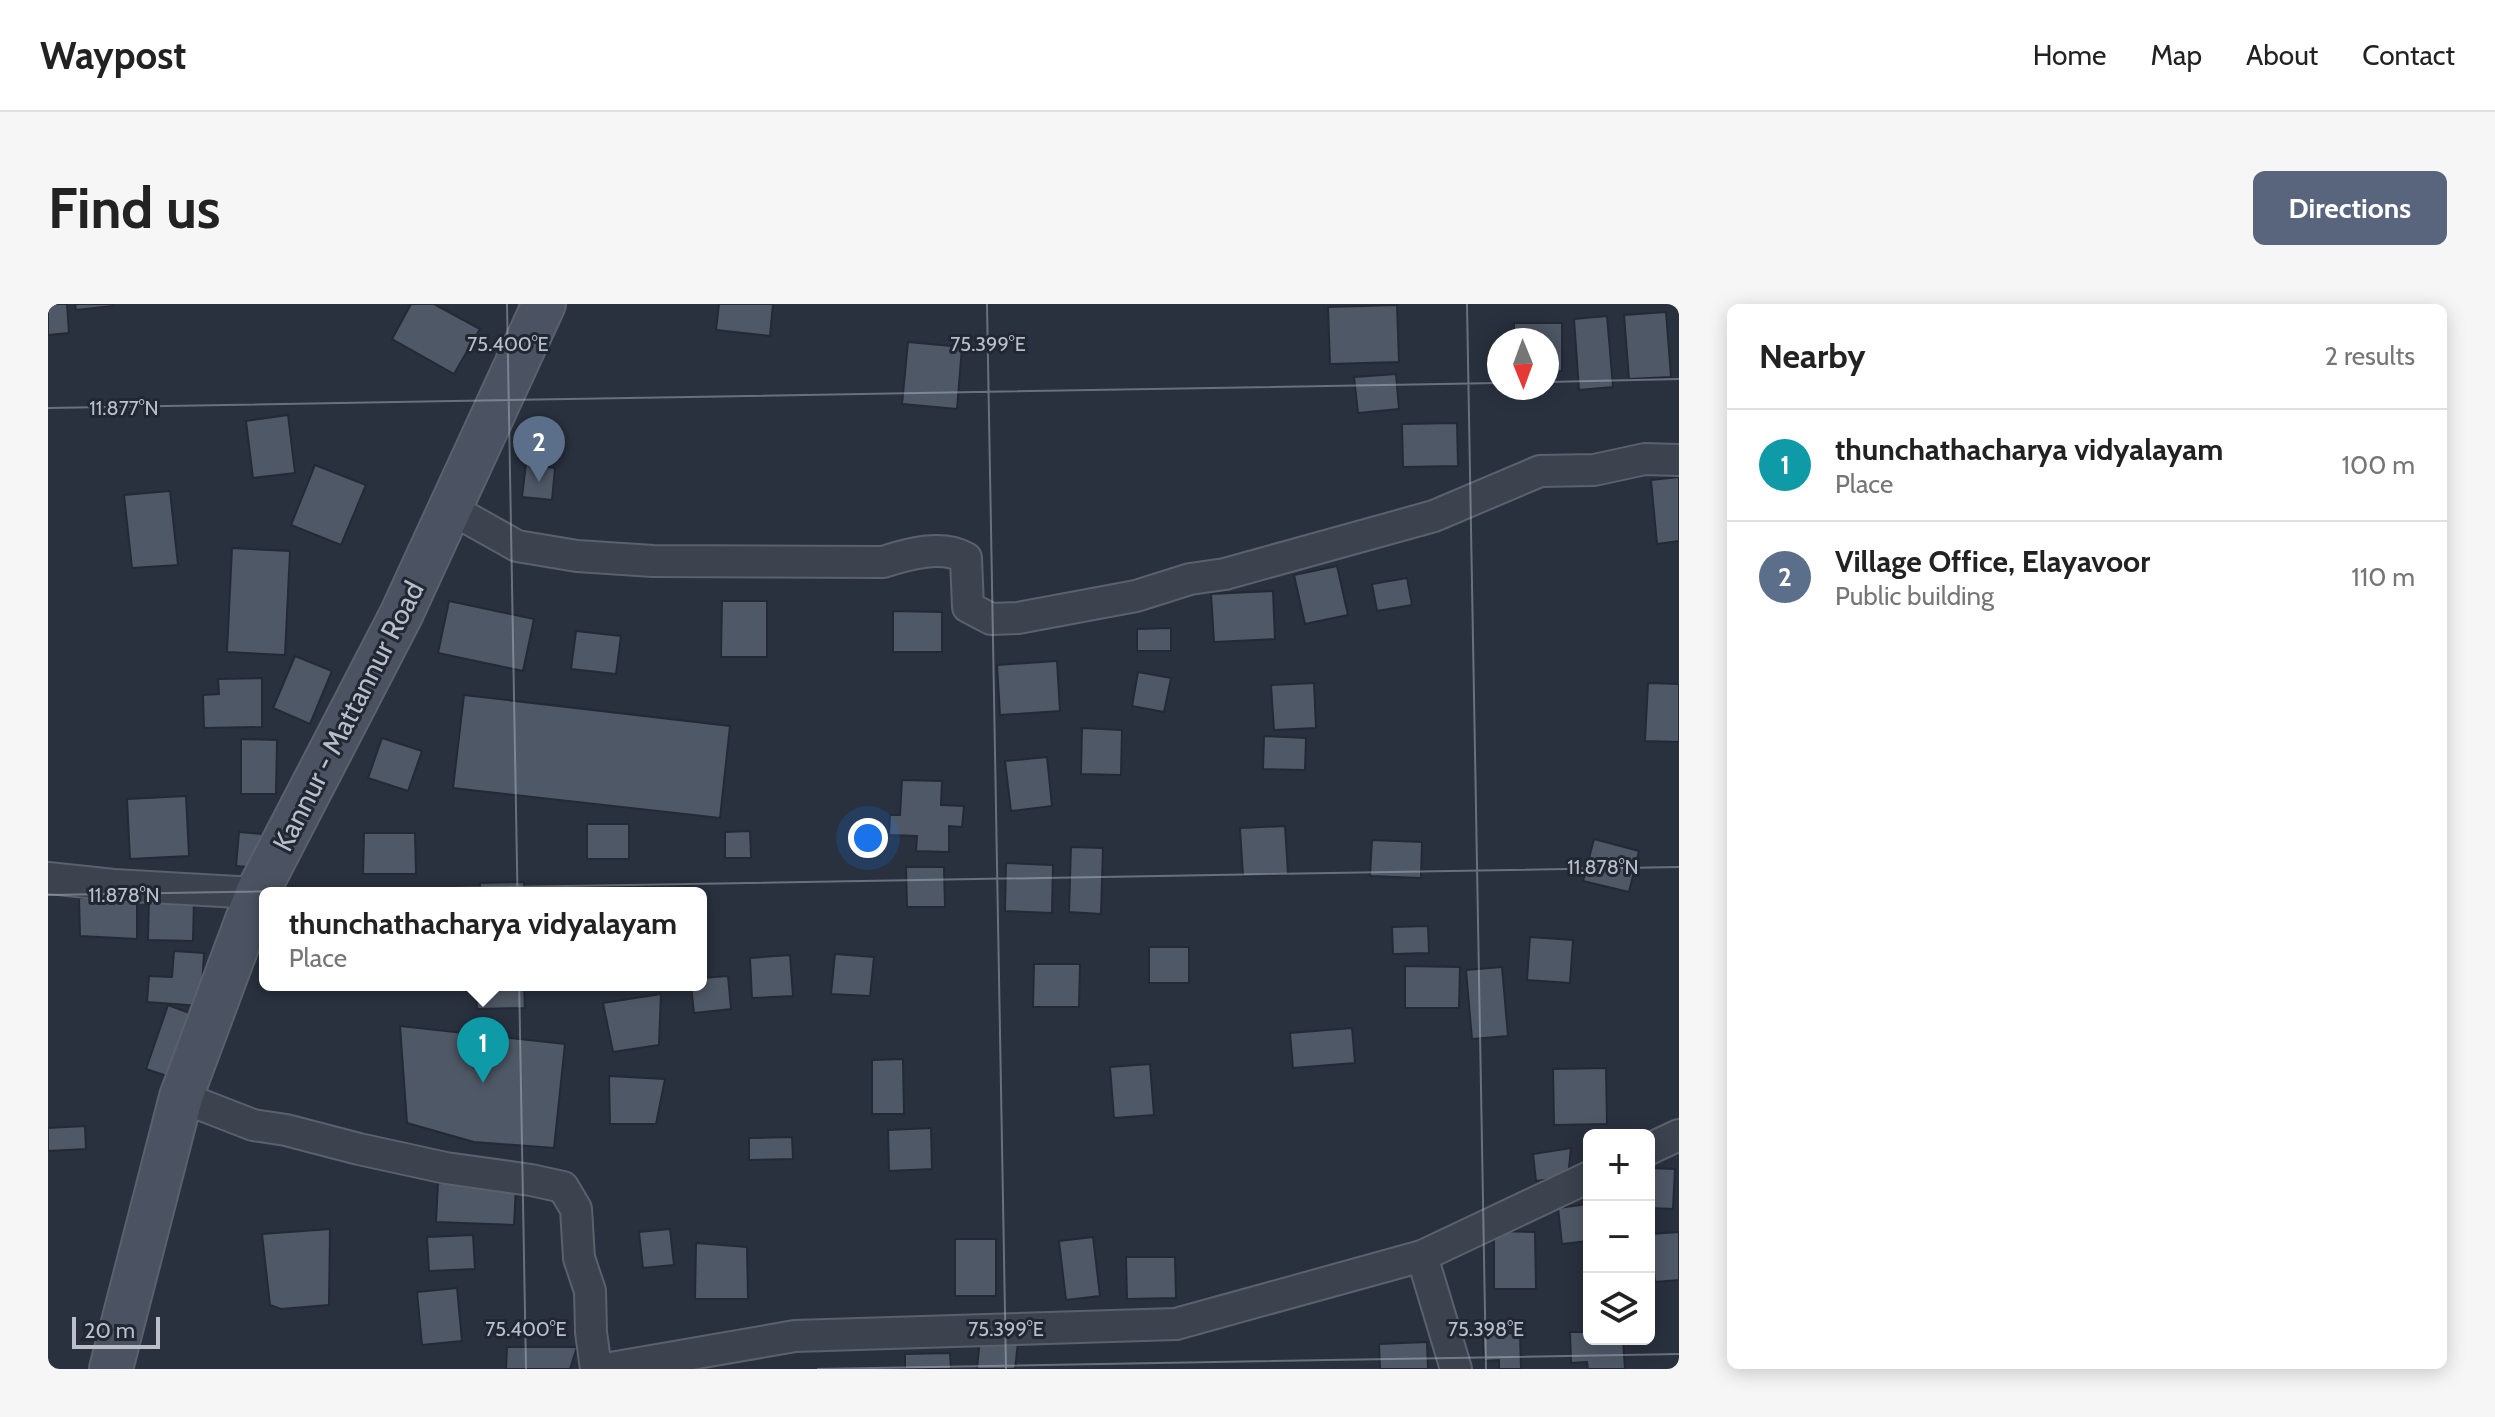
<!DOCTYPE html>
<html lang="en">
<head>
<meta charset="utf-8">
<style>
  body { margin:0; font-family:Cabin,sans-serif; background:#f6f6f6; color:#222 }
  .controls { position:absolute; right:24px; bottom:24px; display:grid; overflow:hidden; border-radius:12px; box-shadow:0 4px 20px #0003 }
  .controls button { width:72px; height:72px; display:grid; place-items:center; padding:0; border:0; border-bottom:2px solid #e0e0e0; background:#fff; color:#222; font:40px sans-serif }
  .compass { position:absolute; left:1439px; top:24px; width:72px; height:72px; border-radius:50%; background:#fff; box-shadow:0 4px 20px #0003; rotate:179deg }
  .scale { position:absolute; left:24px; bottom:20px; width:88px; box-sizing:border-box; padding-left:8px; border:4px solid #b9bec9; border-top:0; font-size:22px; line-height:28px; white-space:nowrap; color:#b9bec9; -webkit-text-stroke:6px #212833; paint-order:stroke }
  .you { position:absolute; left:820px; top:534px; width:28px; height:28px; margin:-20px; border:6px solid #fff; border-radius:50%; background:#1a73e8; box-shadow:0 0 0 12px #1a73e833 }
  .badge { display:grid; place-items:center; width:52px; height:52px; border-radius:50%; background:#58657d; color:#fff; font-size:26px; font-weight:700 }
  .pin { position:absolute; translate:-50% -66px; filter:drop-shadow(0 2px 4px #0008) }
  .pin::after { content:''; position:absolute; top:42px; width:28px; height:24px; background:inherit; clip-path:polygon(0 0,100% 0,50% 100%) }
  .popup { position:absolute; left:211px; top:583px; width:448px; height:104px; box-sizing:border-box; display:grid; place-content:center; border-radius:12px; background:#fff; filter:drop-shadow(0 2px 6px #0005); font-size:26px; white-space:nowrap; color:#767676 }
  .popup b { font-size:30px; color:#222 }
  .popup::after { content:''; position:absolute; left:50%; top:100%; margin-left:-16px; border:16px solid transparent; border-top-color:#fff }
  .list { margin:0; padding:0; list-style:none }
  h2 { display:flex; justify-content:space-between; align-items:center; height:104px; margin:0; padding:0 32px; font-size:34px }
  h2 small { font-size:26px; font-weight:400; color:#767676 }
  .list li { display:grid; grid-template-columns:52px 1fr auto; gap:24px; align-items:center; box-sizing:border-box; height:112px; padding:0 32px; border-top:2px solid #e0e0e0 }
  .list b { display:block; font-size:30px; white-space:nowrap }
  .list p { margin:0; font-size:26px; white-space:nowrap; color:#767676 }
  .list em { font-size:26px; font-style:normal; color:#767676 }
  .icon { flex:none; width:44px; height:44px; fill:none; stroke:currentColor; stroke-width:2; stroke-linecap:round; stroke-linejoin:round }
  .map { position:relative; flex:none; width:1631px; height:1065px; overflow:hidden; border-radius:12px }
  header { display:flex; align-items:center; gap:48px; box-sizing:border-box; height:112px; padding:0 40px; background:#fff; border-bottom:2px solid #e0e0e0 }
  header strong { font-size:38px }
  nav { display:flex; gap:44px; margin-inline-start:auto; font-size:28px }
  .intro { display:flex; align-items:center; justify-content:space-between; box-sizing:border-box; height:192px; padding:0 48px }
  h1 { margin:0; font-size:56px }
  .button { padding:20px 36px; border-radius:12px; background:#58657d; color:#fff; font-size:28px; font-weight:700 }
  main { display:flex; gap:48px; padding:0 48px }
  aside { flex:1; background:#fff; border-radius:12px; box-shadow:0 4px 20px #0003 }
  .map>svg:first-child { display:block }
  .building { fill:#4f5866; stroke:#232a35; stroke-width:2 }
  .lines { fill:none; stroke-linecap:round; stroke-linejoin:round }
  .street-casing { stroke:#5a616c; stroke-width:34 }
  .secondary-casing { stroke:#5a616c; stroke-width:46 }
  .street { stroke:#3c434e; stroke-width:30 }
  .secondary { stroke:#4b5261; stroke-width:42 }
  .ticks { fill:none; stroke:#b9bec9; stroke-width:2; stroke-opacity:0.45 }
  .labels { text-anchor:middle; stroke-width:6; stroke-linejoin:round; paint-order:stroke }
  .street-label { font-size:28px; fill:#b9bec9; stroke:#212833 }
  .ticks-label { font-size:20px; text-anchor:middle; fill:#b9bec9; stroke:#212833; stroke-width:6; stroke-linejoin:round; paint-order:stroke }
</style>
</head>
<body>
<header>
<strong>Waypost</strong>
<nav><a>Home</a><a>Map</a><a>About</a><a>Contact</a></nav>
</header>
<div class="intro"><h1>Find us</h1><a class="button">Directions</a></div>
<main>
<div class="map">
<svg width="1631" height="1065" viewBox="0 0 1631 1065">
  <rect width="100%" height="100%" fill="#29313e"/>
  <!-- building -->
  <g class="building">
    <path d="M0 0H19L21 29 0 31Z"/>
    <path d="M27 0H64L65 2 28 6Z"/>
    <path d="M363 0H386L432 25 406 70 344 35Z"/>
    <path d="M671 0H725L722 32 668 26Z"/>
    <path d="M1349 1 1351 58 1282 60 1280 3Z"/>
    <path d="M1618 8 1623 73 1581 75 1576 11Z"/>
    <path d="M1559 12 1565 83 1531 86 1526 15Z"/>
    <path d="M1466 19H1514V67H1499V36H1466Z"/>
    <path d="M860 38 914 43 909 105 854 100Z"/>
    <path d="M1348 70 1351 105 1310 109 1306 73Z"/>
    <path d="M240 111 247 169 205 174 198 117Z"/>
    <path d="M1409 119 1410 162 1355 163 1354 120Z"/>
    <path d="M478 160 507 164 504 196 474 193Z"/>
    <path d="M267 161 318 181 293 241 243 221Z"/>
    <path d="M1631 173V237L1609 240 1603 176Z"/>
    <path d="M122 187 130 261 84 264 76 191Z"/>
    <path d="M184 244 242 247 237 351 179 348Z"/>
    <path d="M1289 262 1300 311 1257 320 1246 271Z"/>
    <path d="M1359 274 1364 301 1329 307 1324 280Z"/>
    <path d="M1225 287 1227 335 1166 338 1163 290Z"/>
    <path d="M401 297 486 315 475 367 390 349Z"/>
    <path d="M674 297H719V353H673Z"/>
    <path d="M845 307 894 308V348H845Z"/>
    <path d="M1123 324V347H1089V325Z"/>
    <path d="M528 327 573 332 568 370 523 365Z"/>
    <path d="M247 352 284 367 262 420 225 404Z"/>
    <path d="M1009 357 1012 407 952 411 949 361Z"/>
    <path d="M1090 368 1123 374 1116 408 1084 402Z"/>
    <path d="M214 374V423L156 424 155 391 171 390 170 375Z"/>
    <path d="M1266 379 1268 424 1226 426 1223 381Z"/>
    <path d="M1600 379 1631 380V438L1597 437Z"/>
    <path d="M416 391 682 422 672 514 405 484Z"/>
    <path d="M1034 424 1074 426 1073 471 1033 470Z"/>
    <path d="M1216 432 1258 434 1257 466 1215 465Z"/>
    <path d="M334 434 374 447 360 487 320 474Z"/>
    <path d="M193 435 229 436 228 490H193Z"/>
    <path d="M999 453 1004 502 963 507 957 457Z"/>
    <path d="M854 476 894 477 893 501 916 502 914 523 901 522V548L868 547 869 532 841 531 842 511H852Z"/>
    <path d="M138 492 141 552 82 555 79 495Z"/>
    <rect x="539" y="520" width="42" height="35"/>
    <path d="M1237 522 1240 570 1195 572 1192 524Z"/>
    <path d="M702 527 703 554H677V528Z"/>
    <path d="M191 528 214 530 211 564 188 562Z"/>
    <path d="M316 529H367L368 570H315Z"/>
    <path d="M1546 535 1591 547 1581 588 1535 577Z"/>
    <path d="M1324 536 1374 538 1373 574 1322 572Z"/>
    <path d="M1023 543 1055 544 1053 610 1021 608Z"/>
    <path d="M958 559 1005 561 1004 609 957 607Z"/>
    <path d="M858 563H896L897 603H859Z"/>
    <path d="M476 578V589H432V579Z"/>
    <path d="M31 594H89V635L32 632Z"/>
    <path d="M101 594 146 595 145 637 100 636Z"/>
    <path d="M1380 622 1381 649 1345 650 1344 623Z"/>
    <path d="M1482 633 1525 636 1522 679 1479 676Z"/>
    <rect x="1101" y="643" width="40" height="36"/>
    <path d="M126 647 156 649 153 702 99 698 101 672 124 673Z"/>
    <path d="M787 650 826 653 822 692 783 690Z"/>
    <path d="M742 651 745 692 704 694 702 654Z"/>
    <path d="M986 660H1032L1031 703H985Z"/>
    <path d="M1357 662 1412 663 1411 704H1357Z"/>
    <path d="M1454 663 1460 732 1424 735 1418 666Z"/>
    <path d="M680 672 683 705 646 709 643 681H653V674Z"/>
    <path d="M428 681H476L477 704 429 705Z"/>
    <path d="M613 690 611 741 565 748 555 699Z"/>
    <path d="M120 701 147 711 125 774 98 765Z"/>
    <path d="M352 722 517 740 506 844 426 838 359 819Z"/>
    <path d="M1304 724 1307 759 1245 764 1242 729Z"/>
    <path d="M855 755 856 810H824V756Z"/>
    <path d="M1102 760 1106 811 1066 814 1062 763Z"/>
    <path d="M1558 764 1559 820 1506 821 1505 765Z"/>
    <path d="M561 772 617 775 608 820H562Z"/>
    <path d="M37 822 38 845 0 847V824Z"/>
    <path d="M883 824 884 865 841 867 840 826Z"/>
    <path d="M744 833 745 855 701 856V834Z"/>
    <path d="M1523 844 1520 873 1488 877 1485 850Z"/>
    <path d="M1601 864 1627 865 1625 905 1601 904Z"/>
    <path d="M390 879 468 882 466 921 388 918Z"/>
    <path d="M1540 900 1541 937 1514 940 1510 904Z"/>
    <path d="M282 925 281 1001 233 1005 222 1001 214 930Z"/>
    <path d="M622 925 626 961 595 964 591 928Z"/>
    <path d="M1446 927 1487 928 1488 985H1446Z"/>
    <path d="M1631 928V976L1607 978 1603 930Z"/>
    <path d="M425 931 427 965 381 967 379 933Z"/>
    <path d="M1045 933 1052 992 1018 996 1011 937Z"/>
    <rect x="907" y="935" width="41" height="57"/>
    <path d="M648 939 699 943 700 995H647Z"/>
    <path d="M1078 953H1127L1128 994 1079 995Z"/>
    <path d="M409 984 414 1037 374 1041 369 988Z"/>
    <path d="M1522 1028H1541V1035H1575L1577 1065H1540L1539 1058 1523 1059Z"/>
    <path d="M1472 1029 1473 1065H1451V1056L1436 1057 1435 1030Z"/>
    <path d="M932 1034 970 1038 967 1065H929Z"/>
    <path d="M1379 1038 1380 1065H1332L1331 1040Z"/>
    <path d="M459 1043H529L522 1065H458Z"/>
    <path d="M902 1049 903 1065H857V1050Z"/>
  </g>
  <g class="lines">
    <!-- street casing -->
    <g class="street-casing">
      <g id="street">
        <path d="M403 205 469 242 529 252 605 257 835 258C860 250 894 240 918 254L920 303 943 315 970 314 1088 292 1142 275 1177 270 1386 212 1492 167 1546 166 1597 155 1631 156"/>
        <path d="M0 574 66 581 209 589"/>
        <path d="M133 793 205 821 238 826 311 845 398 864 483 876 515 883 528 905 531 954 542 987 543 1028 548 1065"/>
        <path d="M1601 845 1631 831"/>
        <path d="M1374 952 1408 1065"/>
        <path d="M557 1065 747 1032 1128 1020 1374 952 1541 873"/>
      </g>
    </g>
    <!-- secondary casing -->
    <g class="secondary-casing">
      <path id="secondary" d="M63 1065 133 793 209 589 353 311 496 0"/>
    </g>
    <!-- street -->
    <use href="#street" class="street"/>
    <!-- secondary -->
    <use href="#secondary" class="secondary"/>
  </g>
  <!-- ticks -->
  <path class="ticks" d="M459 0 478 1065M939 0 958 1065M1419 0 1438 1065M1499 78 1631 75M0 104 1451 79M0 591 1631 563M769 1065 1631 1050"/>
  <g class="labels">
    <!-- street labels -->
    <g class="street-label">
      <text transform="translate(300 412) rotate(-63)" y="10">Kannur - Mattannur Road</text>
    </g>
  </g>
  <g class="ticks-label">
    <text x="460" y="47">75.400°E</text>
    <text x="940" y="47">75.399°E</text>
    <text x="76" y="111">11.877°N</text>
    <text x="1555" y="570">11.878°N</text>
    <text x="76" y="598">11.878°N</text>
    <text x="478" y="1032">75.400°E</text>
    <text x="958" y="1032">75.399°E</text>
    <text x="1438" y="1032">75.398°E</text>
  </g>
</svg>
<div class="controls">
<button>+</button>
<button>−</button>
<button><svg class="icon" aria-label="layers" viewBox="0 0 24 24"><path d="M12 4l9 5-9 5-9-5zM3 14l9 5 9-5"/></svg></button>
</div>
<svg class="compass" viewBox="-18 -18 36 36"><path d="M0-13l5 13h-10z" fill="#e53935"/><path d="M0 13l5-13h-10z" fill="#767676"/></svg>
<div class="scale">20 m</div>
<div class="you"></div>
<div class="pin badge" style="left:435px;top:779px;background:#0f9aa8">1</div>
<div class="popup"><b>thunchathacharya vidyalayam</b>Place</div>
<div class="pin badge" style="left:491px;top:178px;background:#5c6f8a">2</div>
</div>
<aside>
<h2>Nearby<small>2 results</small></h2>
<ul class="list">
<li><span class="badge" style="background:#0f9aa8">1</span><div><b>thunchathacharya vidyalayam</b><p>Place</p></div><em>100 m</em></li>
<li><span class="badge" style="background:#5c6f8a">2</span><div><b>Village Office, Elayavoor</b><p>Public building</p></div><em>110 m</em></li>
</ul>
</aside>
</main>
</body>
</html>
